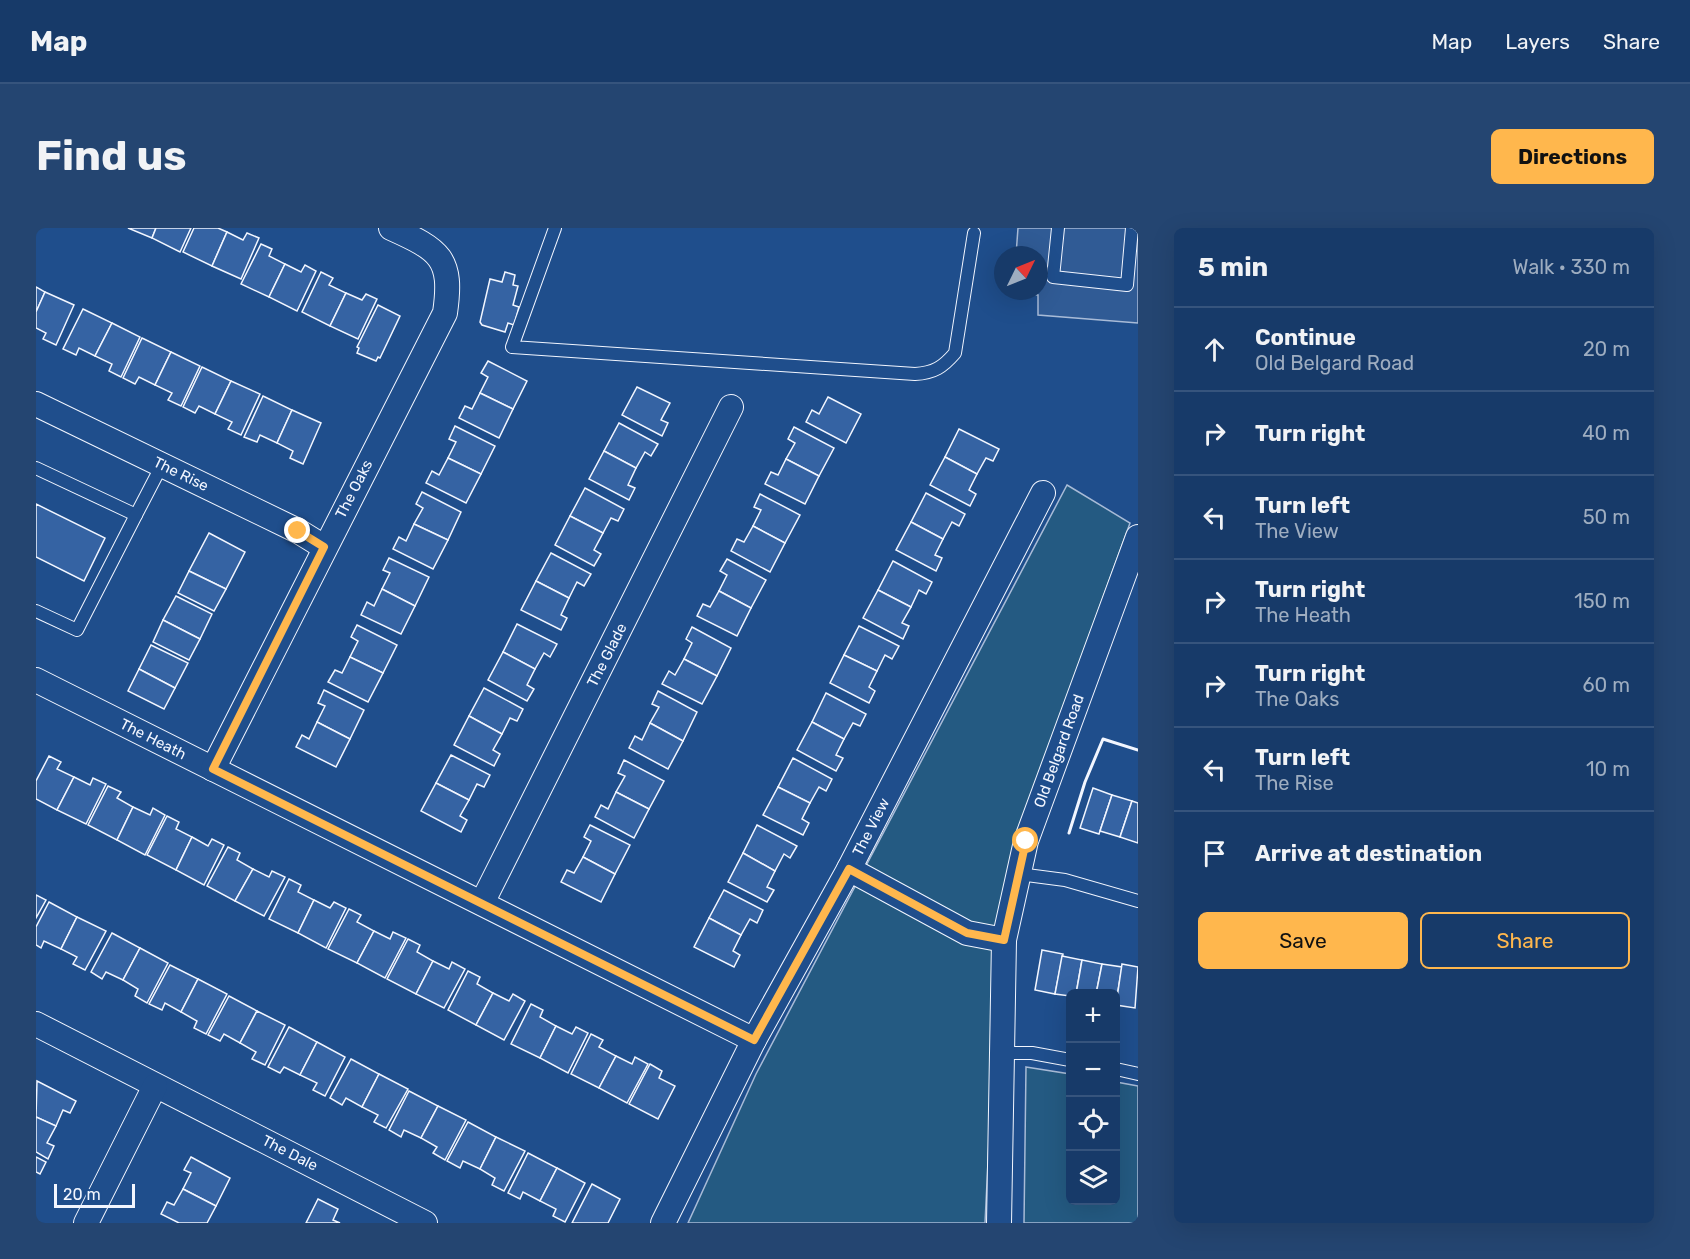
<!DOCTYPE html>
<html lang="en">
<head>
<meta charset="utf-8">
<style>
  body { margin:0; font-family:Rubik,sans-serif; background:#244571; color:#f1f3f6 }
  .controls { position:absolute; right:18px; bottom:18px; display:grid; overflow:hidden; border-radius:9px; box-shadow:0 6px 24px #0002 }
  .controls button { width:54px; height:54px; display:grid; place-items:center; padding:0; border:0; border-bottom:2px solid #36547d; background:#173a69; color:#f1f3f6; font:30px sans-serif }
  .compass { position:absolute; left:958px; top:18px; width:54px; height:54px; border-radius:50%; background:#173a69; box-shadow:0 6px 24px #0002; rotate:47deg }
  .scale { position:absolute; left:18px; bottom:15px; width:81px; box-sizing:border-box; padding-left:6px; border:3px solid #f2f6ff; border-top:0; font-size:16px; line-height:21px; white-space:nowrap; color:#f2f6ff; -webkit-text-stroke:4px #1f4e8c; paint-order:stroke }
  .stop { position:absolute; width:18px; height:18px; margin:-14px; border:4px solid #ffb74d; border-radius:50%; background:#fff }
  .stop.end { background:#ffb74d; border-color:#fff; box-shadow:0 2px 6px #0008 }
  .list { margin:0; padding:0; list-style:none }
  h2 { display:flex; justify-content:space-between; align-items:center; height:78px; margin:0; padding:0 24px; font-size:26px }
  h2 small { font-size:20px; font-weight:400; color:#9eadc0 }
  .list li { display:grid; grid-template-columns:39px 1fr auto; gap:18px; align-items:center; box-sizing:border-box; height:84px; padding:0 24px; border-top:2px solid #36547d }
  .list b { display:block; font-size:22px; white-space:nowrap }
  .list p { margin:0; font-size:20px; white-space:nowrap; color:#9eadc0 }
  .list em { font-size:20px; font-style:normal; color:#9eadc0 }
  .actions { display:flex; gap:12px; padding:18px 24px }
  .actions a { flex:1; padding:14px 0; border:2px solid #ffb74d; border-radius:9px; text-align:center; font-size:21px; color:#ffb74d }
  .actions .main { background:#ffb74d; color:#111 }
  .icon { flex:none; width:33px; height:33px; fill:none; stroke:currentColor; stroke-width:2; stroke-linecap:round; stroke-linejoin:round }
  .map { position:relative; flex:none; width:1102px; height:995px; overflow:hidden; border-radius:9px }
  header { display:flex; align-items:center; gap:36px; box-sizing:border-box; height:84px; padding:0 30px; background:#173a69; border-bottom:2px solid #36547d }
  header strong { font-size:28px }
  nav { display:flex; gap:33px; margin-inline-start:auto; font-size:21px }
  .intro { display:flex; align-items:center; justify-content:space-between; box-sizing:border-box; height:144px; padding:0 36px }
  h1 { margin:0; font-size:42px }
  .button { padding:15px 27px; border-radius:9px; background:#ffb74d; color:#111; font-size:21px; font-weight:700 }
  main { display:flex; gap:36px; padding:0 36px }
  aside { flex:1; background:#173a69; border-radius:9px; box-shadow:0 6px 24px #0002 }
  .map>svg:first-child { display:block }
  .green { fill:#245a82; stroke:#a8bbd7; stroke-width:1.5 }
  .parking { fill:#305b95; stroke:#a8bbd7; stroke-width:1.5 }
  .building { fill:#3563a3; stroke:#f2f6ff; stroke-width:1.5 }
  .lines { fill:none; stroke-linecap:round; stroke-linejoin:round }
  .service-casing { stroke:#f2f6ff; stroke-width:14 }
  .minor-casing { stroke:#f2f6ff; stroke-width:26 }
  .service { stroke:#1f4e8c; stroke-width:12 }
  .minor { stroke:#1f4e8c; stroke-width:24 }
  .wall { stroke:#f2f6ff; stroke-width:3 }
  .route { stroke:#ffb74d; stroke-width:8 }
  .labels { text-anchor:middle; stroke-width:4.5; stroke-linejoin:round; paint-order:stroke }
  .street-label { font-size:15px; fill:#f2f6ff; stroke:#1f4e8c }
</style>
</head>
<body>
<header>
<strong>Map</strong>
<nav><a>Map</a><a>Layers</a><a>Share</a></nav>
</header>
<div class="intro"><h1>Find us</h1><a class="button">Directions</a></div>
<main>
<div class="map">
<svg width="1102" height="995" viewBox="0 0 1102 995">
  <rect width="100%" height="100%" fill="#1f4e8c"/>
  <!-- green -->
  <g class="green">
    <path d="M1031 257 1094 295 979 613 957 832 949 995H652L720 846Z"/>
    <path d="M990 839 1034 846V972H1080V854L1102 858V995H988Z"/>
  </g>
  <!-- parking -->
  <path class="parking" d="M982 0H1102V95L1002 87V67L978 65 1003 63V27H980Z"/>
  <!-- building -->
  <g class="building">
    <path d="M92 0H120L116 10Z"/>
    <path d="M120 0H155L144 24 116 10Z"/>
    <path d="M158 0H182L191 4 176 38 147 24Z"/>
    <path d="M191 4 207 12 211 5 223 10 205 51 176 38Z"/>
    <path d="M225 16 236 21 233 28 249 36 233 69 205 56Z"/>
    <path d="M249 36 265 44 269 37 280 43 261 83 233 69Z"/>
    <path d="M285 44 297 50 293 57 310 65 294 98 266 84Z"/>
    <path d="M469 44 479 47 477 57 482 58 477 77 483 79 478 97 472 95 469 104 446 97 444 94 454 51 466 54Z"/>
    <path d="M0 59 9 64 0 84Z"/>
    <path d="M9 64 38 77 20 117 7 111 10 105 0 100V84Z"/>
    <path d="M310 65 326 72 330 66 341 71 322 111 294 98Z"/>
    <path d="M342 77 364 88 344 130 342 129 340 133 321 125 323 120 321 119Z"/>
    <path d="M47 81 76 95 59 128 43 120 40 127 27 121Z"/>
    <path d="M76 95 104 109 85 149 73 143 76 136 59 128Z"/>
    <path d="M106 110 135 124 119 157 103 149 99 156 87 150Z"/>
    <path d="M135 124 164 138 145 178 132 172 136 165 119 157Z"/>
    <path d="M452 133 491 153 477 181 444 165 452 149 445 145Z"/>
    <path d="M166 139 195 153 179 186 163 178 159 185 147 179Z"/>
    <path d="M195 153 224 166 205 207 192 201 196 194 179 186Z"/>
    <path d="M601 159 634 175 625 192 632 195 626 208 586 187Z"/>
    <path d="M444 165 477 181 463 210 423 190 429 178 436 181Z"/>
    <path d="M227 168 256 182 241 215 224 207 221 214 208 209Z"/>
    <path d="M792 169 825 186 810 215 770 194 776 182 783 186Z"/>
    <path d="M256 182 285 195 267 236 254 230 257 223 241 215Z"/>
    <path d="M583 195 622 216 615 228 609 224 600 240 568 223Z"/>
    <path d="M419 198 459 218 445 246 412 230 420 214 413 211Z"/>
    <path d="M758 199 798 220 783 248 750 231 759 215 752 211Z"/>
    <path d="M923 201 963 221 957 233 950 230 941 246 909 229Z"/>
    <path d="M568 223 600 240 592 257 599 260 593 272 553 251Z"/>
    <path d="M909 229 941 246 933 262 940 266 934 278 894 257Z"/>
    <path d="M412 230 445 246 430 275 390 255 396 243 403 247Z"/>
    <path d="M750 231 783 248 769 276 729 256 735 244 742 247Z"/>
    <path d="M549 260 588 281 582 293 575 290 567 305 534 288Z"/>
    <path d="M386 264 425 284 412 312 378 296 387 280 380 276Z"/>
    <path d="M890 265 929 286 923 298 916 294 907 311 875 294Z"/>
    <path d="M724 266 764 287 749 315 717 298 725 282 718 279Z"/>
    <path d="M0 276 69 310 48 353 0 329Z"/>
    <path d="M534 288 567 305 558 322 565 326 558 338 519 317Z"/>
    <path d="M875 294 907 311 899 327 906 330 900 343 860 322Z"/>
    <path d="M378 296 412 312 397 341 357 321 363 309 370 313Z"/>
    <path d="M717 298 749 315 734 344 695 323 701 311 708 314Z"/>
    <path d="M173 305 209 324 190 361 153 343Z"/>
    <path d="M515 325 555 346 548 358 541 354 533 370 500 353Z"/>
    <path d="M353 330 393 349 379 378 346 361 354 345 347 342Z"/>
    <path d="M691 331 730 352 715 380 683 363 691 347 684 343Z"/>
    <path d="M857 333 896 354 890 366 883 362 875 379 842 362Z"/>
    <path d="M153 343 190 361 178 383 142 365Z"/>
    <path d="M500 353 533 370 525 387 531 390 525 402 485 382Z"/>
    <path d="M346 361 379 378 365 406 325 387 331 374 338 378Z"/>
    <path d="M842 362 875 379 866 395 873 398 867 411 827 390Z"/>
    <path d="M683 363 715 380 701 408 661 388 667 376 674 379Z"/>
    <path d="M140 368 176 386 164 411 127 392Z"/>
    <path d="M127 392 164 411 153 432 117 414Z"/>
    <path d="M481 396 521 416 514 429 508 425 499 441 467 424Z"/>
    <path d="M321 397 361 417 347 445 314 429 322 413 315 409Z"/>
    <path d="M823 398 863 418 856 431 849 427 841 443 808 427Z"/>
    <path d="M656 399 695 420 681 448 648 431 656 415 650 411Z"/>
    <path d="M115 417 152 435 139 460 103 441Z"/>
    <path d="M467 424 499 441 491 457 498 461 491 473 452 452Z"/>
    <path d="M808 427 841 443 833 459 839 463 833 475 794 455Z"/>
    <path d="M314 429 347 445 332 474 292 454 299 442 306 445Z"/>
    <path d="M648 431 681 448 666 476 626 456 633 443 639 447Z"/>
    <path d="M103 441 139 460 128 481 92 463Z"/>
    <path d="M448 460 487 481 481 493 474 490 466 506 433 488Z"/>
    <path d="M288 462 328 482 314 511 281 494 289 478 282 475Z"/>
    <path d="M622 463 661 484 647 513 614 495 623 479 616 476Z"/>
    <path d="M790 465 830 486 824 498 817 495 808 511 776 494Z"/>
    <path d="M433 488 466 506 457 522 464 526 458 538 418 517Z"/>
    <path d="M281 494 314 511 300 539 260 519 266 507 273 511Z"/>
    <path d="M776 494 808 511 800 527 807 530 800 543 761 522Z"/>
    <path d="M614 495 647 513 632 541 593 520 599 508 606 512Z"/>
    <path d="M415 527 454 547 448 559 441 556 433 572 400 555Z"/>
    <path d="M13 528 25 534 21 541 38 549 21 582 0 571V553Z"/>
    <path d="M757 530 796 551 790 563 783 559 774 575 742 559Z"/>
    <path d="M588 532 628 553 613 581 580 564 589 548 582 545Z"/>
    <path d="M38 549 54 557 57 550 70 556 50 596 21 582Z"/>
    <path d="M400 555 433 572 424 588 431 592 425 604 385 583Z"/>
    <path d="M72 558 85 564 81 570 97 579 81 612 52 597Z"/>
    <path d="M742 559 774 575 766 591 773 595 767 607 727 587Z"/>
    <path d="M1057 560 1076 567 1063 606 1044 600Z"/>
    <path d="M580 564 613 581 598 610 559 589 565 577 572 581Z"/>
    <path d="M1076 567 1096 573 1084 609 1064 603Z"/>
    <path d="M1096 573 1102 575V615L1084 609Z"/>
    <path d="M97 579 114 587 117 580 129 587 109 627 81 612Z"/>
    <path d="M131 588 143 594 140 601 156 609 140 642 111 627Z"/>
    <path d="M554 597 594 617 579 646 547 629 555 613 548 609Z"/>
    <path d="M721 597 761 618 754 630 748 626 739 643 707 625Z"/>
    <path d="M156 609 172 618 176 611 188 617 168 657 140 642Z"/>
    <path d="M192 619 204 625 201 632 217 641 199 673 171 658Z"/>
    <path d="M707 625 739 643 731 659 738 662 731 674 692 654Z"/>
    <path d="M547 629 579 646 565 674 525 654 531 642 538 645Z"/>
    <path d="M217 641 233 649 236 643 249 649 228 688 199 673Z"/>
    <path d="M253 651 265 657 262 664 278 672 262 705 233 691Z"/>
    <path d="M688 662 727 682 721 695 714 691 705 707 673 690Z"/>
    <path d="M0 667 10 672 0 690Z"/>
    <path d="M278 672 294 680 298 674 310 680 290 720 262 705Z"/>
    <path d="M13 674 41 689 25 721 8 713 5 720 0 717V699Z"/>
    <path d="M313 681 325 687 321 694 338 703 321 735 292 721Z"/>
    <path d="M41 689 70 703 49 742 37 736 41 729 25 721Z"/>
    <path d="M673 690 705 707 697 723 704 727 698 739 658 719Z"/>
    <path d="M338 703 354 711 357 704 370 710 349 750 321 735Z"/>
    <path d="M76 705 104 720 87 752 70 744 66 751 55 744Z"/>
    <path d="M372 711 384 717 381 724 397 733 380 766 351 751Z"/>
    <path d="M104 720 132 735 111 775 99 768 102 761 87 752Z"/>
    <path d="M1006 722 1027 726 1019 766 999 762Z"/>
    <path d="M1026 728 1046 732 1040 766H1034V768L1019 766Z"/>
    <path d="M1046 732 1066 736 1060 766H1040Z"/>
    <path d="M397 733 413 741 416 734 429 741 408 780 380 766Z"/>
    <path d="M1066 736 1086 739 1080 774V766H1060Z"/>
    <path d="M1086 736 1102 739 1099 780 1080 777Z"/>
    <path d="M134 737 162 751 145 784 129 775 126 782 113 776Z"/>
    <path d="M432 743 444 749 441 756 457 765 440 797 412 782Z"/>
    <path d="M162 751 191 766 170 806 158 800 161 793 145 784Z"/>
    <path d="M457 765 473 773 477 766 489 773 468 812 440 797Z"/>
    <path d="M193 768 221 783 204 815 188 806 184 813 172 807Z"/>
    <path d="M495 776 507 782 504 789 520 798 504 830 475 816Z"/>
    <path d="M221 783 249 797 229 837 216 831 220 824 204 815Z"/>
    <path d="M520 798 536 806 540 799 552 805 532 845 504 830Z"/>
    <path d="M253 799 281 814 264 847 248 839 244 845 232 839Z"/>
    <path d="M555 806 567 812 563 819 580 828 563 860 535 846Z"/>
    <path d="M281 814 309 829 289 868 277 862 281 855 264 847Z"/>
    <path d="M580 828 596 836 599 829 612 836 591 875 563 860Z"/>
    <path d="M315 831 343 846 326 879 310 870 306 877 294 870Z"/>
    <path d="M614 836 626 843 623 850 639 858 622 891 593 876Z"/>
    <path d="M343 846 372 861 350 900 338 894 342 887 326 879Z"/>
    <path d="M1 853 40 873 34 885 27 882 20 898 0 889Z"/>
    <path d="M373 863 402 878 385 910 368 902 365 909 353 902Z"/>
    <path d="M402 878 430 892 409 932 397 925 401 919 385 910Z"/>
    <path d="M0 889 20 898 11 915 18 918 12 931 0 924Z"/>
    <path d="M432 894 460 909 444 941 427 933 424 940 411 933Z"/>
    <path d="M460 909 489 923 468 963 456 957 459 950 444 941Z"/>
    <path d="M492 925 521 940 504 973 487 964 484 971 472 965Z"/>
    <path d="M0 929 10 934 4 946 0 944Z"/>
    <path d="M155 929 194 950 180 978 147 961 155 945 148 942Z"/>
    <path d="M521 940 549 955 529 994 517 988 520 981 504 973Z"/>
    <path d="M556 956 584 971 572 995H536Z"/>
    <path d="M147 961 180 978 171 995H143L125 986 131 974 138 977Z"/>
    <path d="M282 971 302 981 297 992 304 995H270Z"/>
  </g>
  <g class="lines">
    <!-- service casing -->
    <g class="service-casing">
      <g id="service">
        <path d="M519 0 476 119 879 146C898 145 907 139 919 125L938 5"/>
        <path d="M1022 0 1017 49 1091 57 1096 0"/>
        <path d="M0 240 100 287 126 237"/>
        <path d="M0 383 41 402 100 287"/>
        <path d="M983 646 1029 652 1102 673"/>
        <path d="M966 825H996L1034 832"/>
        <path d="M1080 841 1102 846"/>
      </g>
    </g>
    <!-- minor casing -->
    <g class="minor-casing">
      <g id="minor">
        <path d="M0 176 262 303 288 319"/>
        <path d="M0 452 718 812"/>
        <path d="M177 541 409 85C417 30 404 22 355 0"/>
        <path d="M813 641 931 705 968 712"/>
        <path d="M446 675 695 179"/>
        <path d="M0 796 389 995"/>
        <path d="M50 995 119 858"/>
        <path d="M627 995 718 812 813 641 1007 265"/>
        <path d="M963 995 968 712 990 613 1102 309"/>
      </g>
    </g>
    <!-- service -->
    <use href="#service" class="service"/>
    <!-- minor -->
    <use href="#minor" class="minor"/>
    <!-- wall -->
    <path class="wall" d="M1033 605 1049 554 1067 511 1102 522"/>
  </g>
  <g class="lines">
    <!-- route -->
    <path class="route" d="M262 303 288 319 177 541 718 812 813 641 931 705 968 712 990 613"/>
  </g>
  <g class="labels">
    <!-- street labels -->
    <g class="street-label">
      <text transform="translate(145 246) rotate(26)" y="5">The Rise</text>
      <text transform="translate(318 261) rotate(-63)" y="5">The Oaks</text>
      <text transform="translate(571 427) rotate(-63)" y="5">The Glade</text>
      <text transform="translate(117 511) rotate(27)" y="5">The Heath</text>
      <text transform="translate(1023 523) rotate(-70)" y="5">Old Belgard Road</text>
      <text transform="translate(835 599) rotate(-63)" y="5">The View</text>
      <text transform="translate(254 925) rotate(27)" y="5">The Dale</text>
    </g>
  </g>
</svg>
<div class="controls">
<button>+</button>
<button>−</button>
<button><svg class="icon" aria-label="locate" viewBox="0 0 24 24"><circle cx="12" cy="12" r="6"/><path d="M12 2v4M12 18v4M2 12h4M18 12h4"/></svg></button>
<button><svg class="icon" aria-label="layers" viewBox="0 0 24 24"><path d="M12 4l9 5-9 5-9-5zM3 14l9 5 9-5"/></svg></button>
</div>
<svg class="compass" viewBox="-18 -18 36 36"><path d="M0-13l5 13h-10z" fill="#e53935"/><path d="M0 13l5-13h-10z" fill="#9eadc0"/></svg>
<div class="scale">20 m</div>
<div class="stop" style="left:990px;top:613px"></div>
<div class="stop end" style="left:262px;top:303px"></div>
</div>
<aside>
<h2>5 min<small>Walk · 330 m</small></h2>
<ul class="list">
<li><svg class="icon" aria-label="ahead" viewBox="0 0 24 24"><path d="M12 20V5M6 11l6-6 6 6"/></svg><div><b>Continue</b><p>Old Belgard Road</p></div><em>20 m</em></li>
<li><svg class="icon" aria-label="right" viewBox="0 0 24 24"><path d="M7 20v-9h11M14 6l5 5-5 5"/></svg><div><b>Turn right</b></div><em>40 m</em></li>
<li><svg class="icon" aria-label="left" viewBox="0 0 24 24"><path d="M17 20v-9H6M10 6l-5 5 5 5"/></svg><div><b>Turn left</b><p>The View</p></div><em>50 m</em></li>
<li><svg class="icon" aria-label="right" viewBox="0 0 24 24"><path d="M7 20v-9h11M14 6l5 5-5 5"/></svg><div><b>Turn right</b><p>The Heath</p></div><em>150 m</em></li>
<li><svg class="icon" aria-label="right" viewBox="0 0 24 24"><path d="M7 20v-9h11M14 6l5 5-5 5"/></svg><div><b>Turn right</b><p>The Oaks</p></div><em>60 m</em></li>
<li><svg class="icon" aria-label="left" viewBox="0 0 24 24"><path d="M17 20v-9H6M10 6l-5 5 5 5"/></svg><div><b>Turn left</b><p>The Rise</p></div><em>10 m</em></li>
<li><svg class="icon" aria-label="arrive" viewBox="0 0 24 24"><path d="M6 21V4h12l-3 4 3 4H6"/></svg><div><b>Arrive at destination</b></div></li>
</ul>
<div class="actions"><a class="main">Save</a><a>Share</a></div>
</aside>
</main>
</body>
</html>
